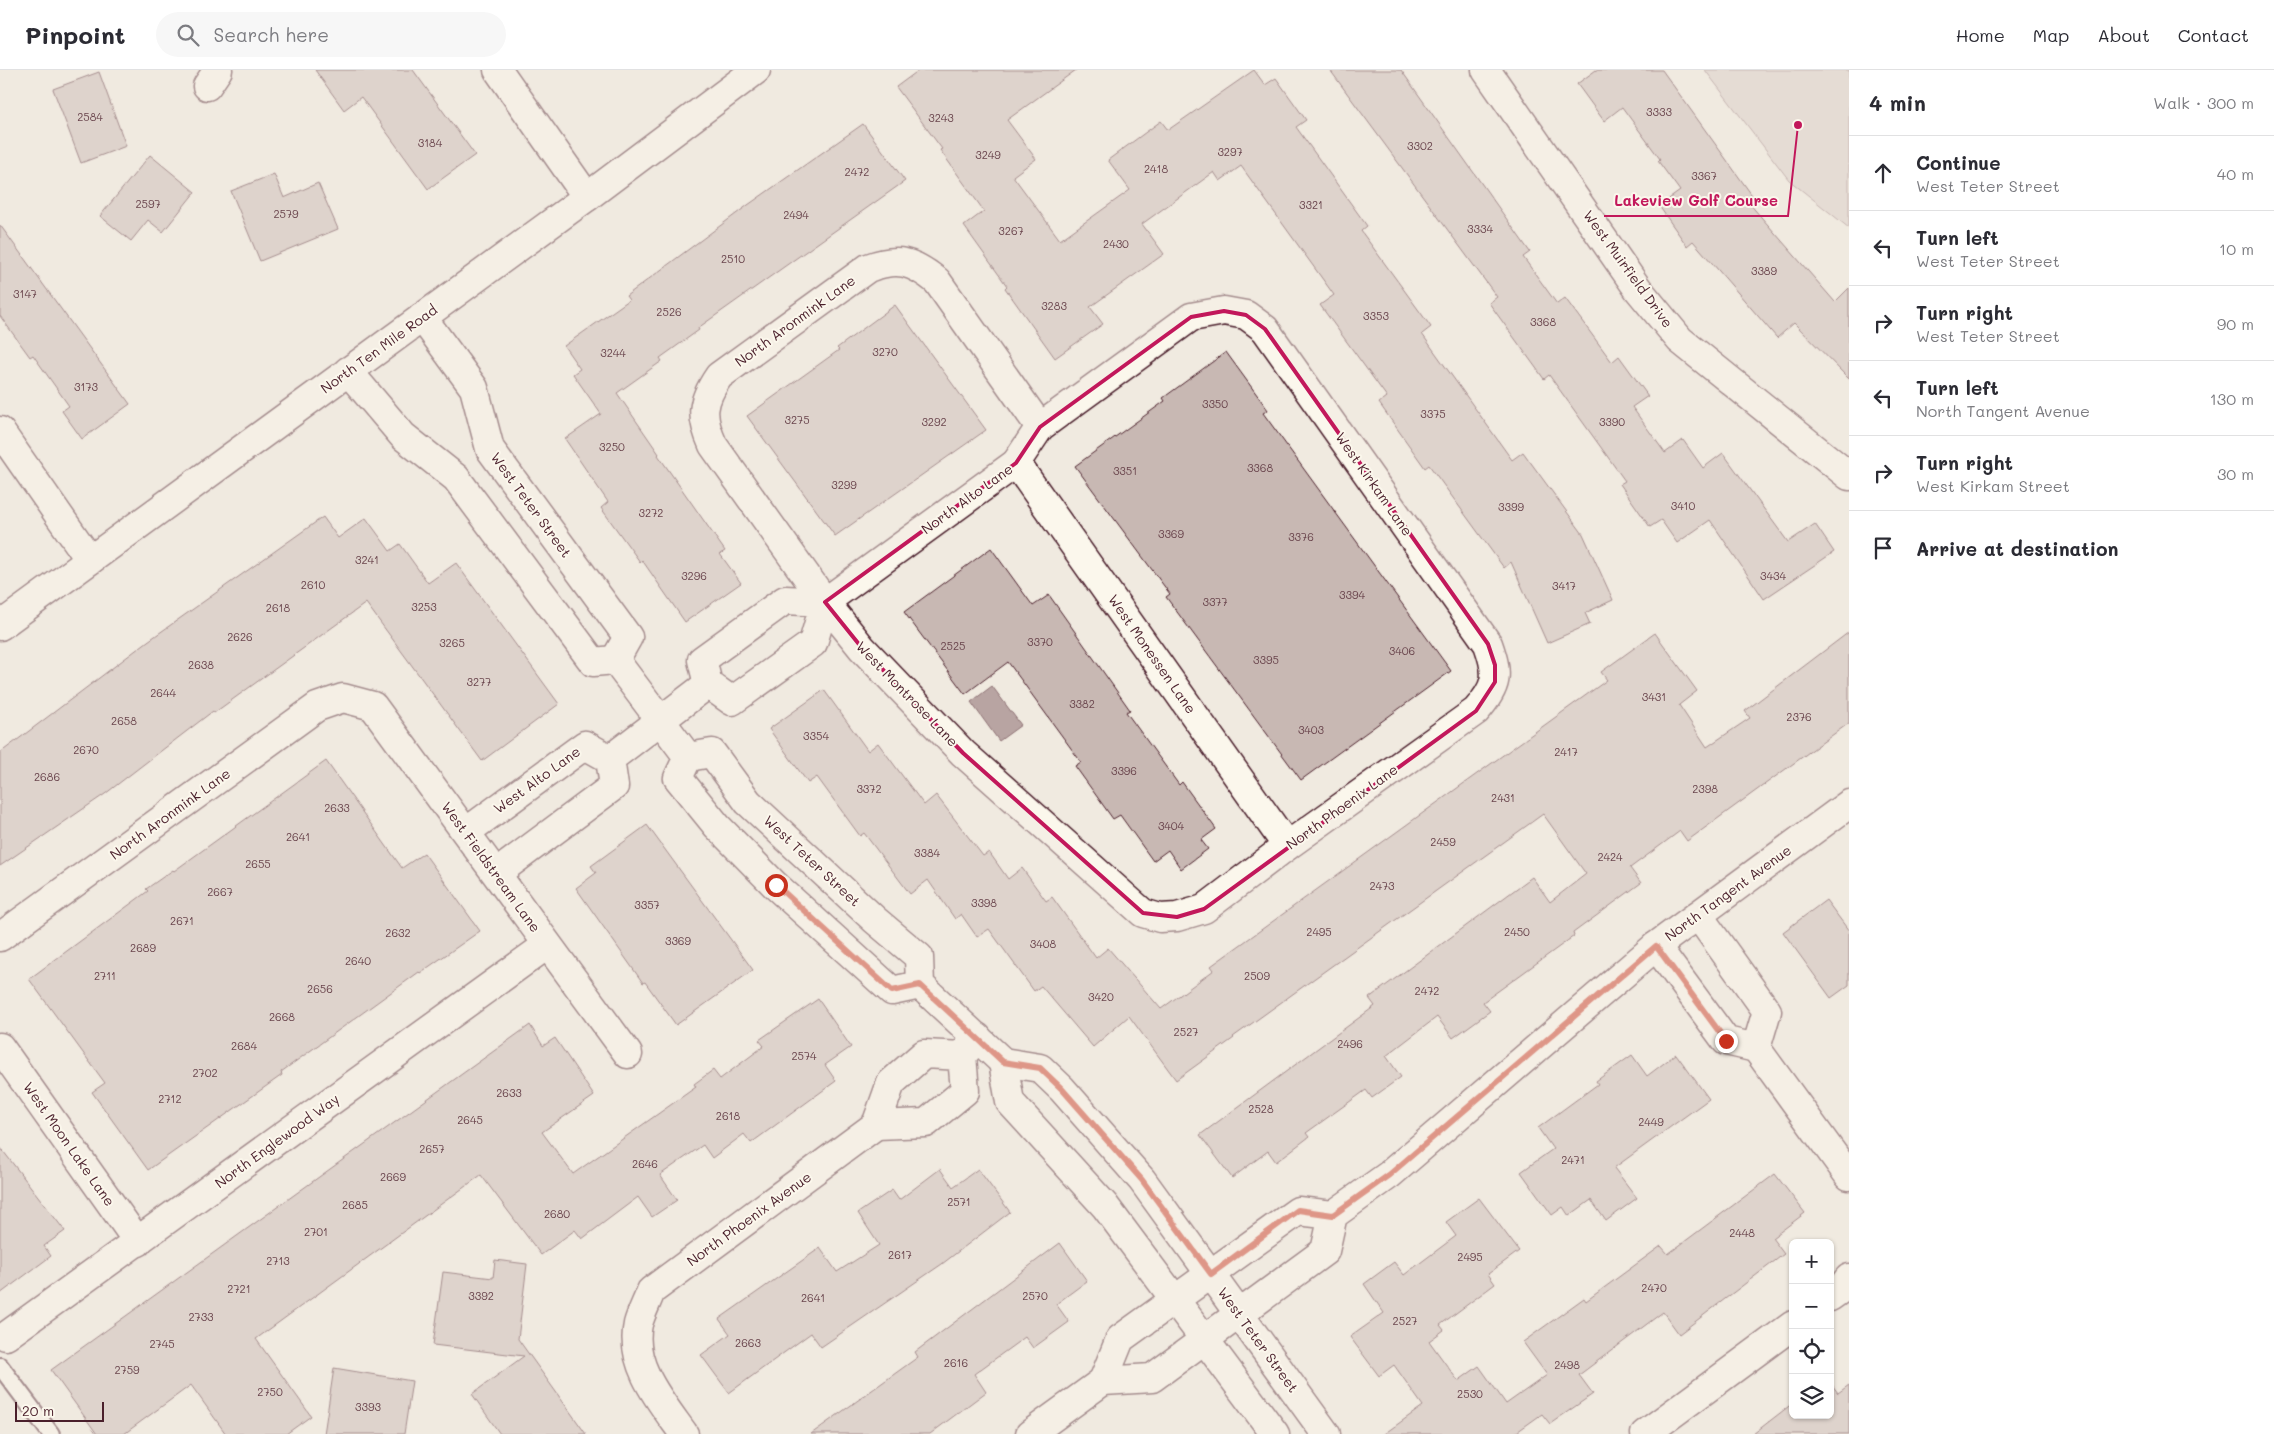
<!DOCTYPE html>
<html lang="en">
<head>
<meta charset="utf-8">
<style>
  body { margin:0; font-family:Mali,sans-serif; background:#f7f7f7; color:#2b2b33 }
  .controls { position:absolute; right:15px; bottom:15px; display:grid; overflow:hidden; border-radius:8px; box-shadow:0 1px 4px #0004 }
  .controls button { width:45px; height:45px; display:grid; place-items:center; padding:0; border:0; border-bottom:1px solid #e1e1e2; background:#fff; color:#2b2b33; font:25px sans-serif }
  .scale { position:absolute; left:15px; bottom:12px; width:89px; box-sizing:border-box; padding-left:5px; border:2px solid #4a1f2b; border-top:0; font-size:14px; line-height:18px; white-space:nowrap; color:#4a1f2b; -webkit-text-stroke:4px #fbf7ec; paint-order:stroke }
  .stop { position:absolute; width:15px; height:15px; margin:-11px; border:4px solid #c8321e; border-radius:50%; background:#fff }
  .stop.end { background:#c8321e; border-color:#fff; box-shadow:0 1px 5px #0008 }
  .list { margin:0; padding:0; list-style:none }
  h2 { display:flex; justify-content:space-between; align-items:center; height:65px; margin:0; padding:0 20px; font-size:21px }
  h2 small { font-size:16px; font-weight:400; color:#7c7c81 }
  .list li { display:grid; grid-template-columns:32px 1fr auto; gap:15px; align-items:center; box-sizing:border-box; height:75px; padding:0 20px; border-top:1px solid #e1e1e2 }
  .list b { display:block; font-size:19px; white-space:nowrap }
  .list p { margin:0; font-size:16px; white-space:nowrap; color:#7c7c81 }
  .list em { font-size:16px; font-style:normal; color:#7c7c81 }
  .icon { flex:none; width:28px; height:28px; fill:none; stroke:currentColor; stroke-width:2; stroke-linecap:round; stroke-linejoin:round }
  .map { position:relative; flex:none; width:1849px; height:1364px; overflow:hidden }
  header { display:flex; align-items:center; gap:30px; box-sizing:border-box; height:70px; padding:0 25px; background:#fff; border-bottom:1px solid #e1e1e2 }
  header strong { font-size:24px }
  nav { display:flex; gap:28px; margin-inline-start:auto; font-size:18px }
  .search { width:350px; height:45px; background:#f7f7f7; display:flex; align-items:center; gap:12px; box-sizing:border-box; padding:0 18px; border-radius:28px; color:#7c7c81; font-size:19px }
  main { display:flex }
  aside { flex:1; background:#fff }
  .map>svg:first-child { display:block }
  .green { fill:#d8ccc6; stroke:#917678 }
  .water { fill:#b8a4a2; stroke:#8c6f72 }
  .building { fill:#c8b8b3; stroke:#4a1f2b }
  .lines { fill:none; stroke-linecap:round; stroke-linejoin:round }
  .lane-casing { stroke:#4a1f2b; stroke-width:20 }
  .street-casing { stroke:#4a1f2b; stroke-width:31 }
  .secondary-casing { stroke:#4a1f2b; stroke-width:31 }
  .primary-casing { stroke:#4a1f2b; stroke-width:31 }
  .lane { stroke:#fbf7ec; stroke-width:16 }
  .street { stroke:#fbf7ec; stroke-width:28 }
  .secondary { stroke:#fbf7ec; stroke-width:28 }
  .primary { stroke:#fbf7ec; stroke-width:28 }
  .route { stroke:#c8321e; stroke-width:6 }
  .marked { fill:none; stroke:#c2185b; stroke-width:4; stroke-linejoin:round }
  .labels { text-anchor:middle; stroke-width:4; stroke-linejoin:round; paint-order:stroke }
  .number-label { font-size:11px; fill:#6a454d }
  .street-label { font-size:14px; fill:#4a1f2b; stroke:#fbf7ec }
  .leader { fill:none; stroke:#c2185b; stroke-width:2 }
  .callout-dot { fill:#c2185b; stroke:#fbf7ec; stroke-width:2 }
  .callout-label { font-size:15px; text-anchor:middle; font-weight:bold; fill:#c2185b; stroke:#fbf7ec; stroke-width:4; stroke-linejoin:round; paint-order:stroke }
</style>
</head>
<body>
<header>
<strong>Pinpoint</strong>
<div class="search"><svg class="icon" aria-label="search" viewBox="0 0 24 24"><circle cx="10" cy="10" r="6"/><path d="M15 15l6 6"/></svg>Search here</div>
<nav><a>Home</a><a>Map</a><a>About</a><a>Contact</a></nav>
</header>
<main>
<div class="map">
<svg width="1849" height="1364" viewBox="0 0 1849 1364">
  <rect width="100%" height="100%" fill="#f0eae0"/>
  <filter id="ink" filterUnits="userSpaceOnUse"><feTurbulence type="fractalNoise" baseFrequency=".02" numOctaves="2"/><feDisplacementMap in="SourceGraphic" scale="10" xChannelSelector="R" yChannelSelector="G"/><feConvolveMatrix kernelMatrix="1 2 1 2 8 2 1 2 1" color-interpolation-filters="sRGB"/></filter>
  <g filter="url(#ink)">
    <!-- green -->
    <path class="green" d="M1705 0H1849V158L1789 110Z"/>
    <!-- water -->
    <path class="water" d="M992 616 1021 655 999 671 971 632Z"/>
    <!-- building -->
    <g class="building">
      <path d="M315 0H413L475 85 428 119 361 27 344 40Z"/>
      <path d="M919 0H1076L1007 50 1036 89 1013 106 1060 170 1130 120 1108 90 1161 51 1168 60 1254 0 1265 15 1276 8 1306 50 1296 57 1367 156 1361 161 1431 257 1422 264 1512 390 1523 382 1583 464 1613 530 1585 543 1590 554 1547 573 1511 492 1504 498 1429 395 1425 398 1379 333 1387 327 1320 235 1334 225 1241 96 1220 111 1214 102 1142 154 1164 184 1090 237 1103 254 1055 288 1005 218 1007 216 964 156 984 141 940 80 942 79 896 17Z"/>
      <path d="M1330 0H1401L1530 182 1523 187 1557 234 1565 228 1612 292 1619 286 1648 326 1632 337 1665 383 1683 370 1703 398 1723 383 1788 472 1815 454 1834 482 1764 529 1710 450 1677 473 1661 450 1650 457 1620 414 1625 411 1549 305 1544 309 1489 233 1497 227Z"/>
      <path d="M1596 0H1662L1754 128 1748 132 1835 232 1849 218V309L1794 253 1777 268 1693 171 1687 176 1659 136 1680 121 1658 91 1660 89 1622 37 1604 51 1577 14Z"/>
      <path d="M99 2 126 76 81 93 53 19Z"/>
      <path d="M863 54 905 111 698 258 699 260 660 288 662 291 617 323 659 384 658 385 725 481 720 484 741 513 685 552 642 490 640 492 601 438 608 432 565 369 601 344 573 304 580 299 564 276 629 230 626 226 748 135Z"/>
      <path d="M150 85 195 122 163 162 148 150 131 171 100 146Z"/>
      <path d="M274 104 284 128 318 113 338 159 260 191 231 121Z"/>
      <path d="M0 155 130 334 82 369 62 341 69 336 33 285 30 287 0 246Z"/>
      <path d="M895 235 986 360 835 466 747 346 839 280 837 278Z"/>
      <path d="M1226 282 1268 340 1263 343 1451 601 1301 710 1166 527 1170 524 1075 396 1165 331 1163 328Z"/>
      <path d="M323 447 338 468 366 448 390 481 400 474 428 513 456 493 559 634 482 691 366 533 214 643 213 641 105 724 0 796V683L148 571Z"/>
      <path d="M991 478 1033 536 1049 525 1130 640 1126 642 1179 715 1182 712 1216 759 1201 770 1208 779 1181 799 1168 780 1153 791 1120 745 1113 749 1075 696 1081 692 1008 592 965 624 904 542Z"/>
      <path d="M1849 562V653L1687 771 1680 761 1630 798 1641 813 1573 863 1574 866 1483 932 1490 941 1453 968 1437 947 1386 986 1401 1007 1372 1028 1366 1020 1306 1063 1309 1067 1276 1092 1268 1081 1232 1108 1200 1065 1375 936 1369 928 1532 807 1550 832 1586 804 1543 744 1233 967 1234 968 1176 1010 1129 946 1093 977 1041 916 1034 921 989 859 977 867 961 844 955 849 928 810 910 824 864 763 860 766 817 707 808 713 769 659 824 620 868 681 878 673 924 735 936 725 983 786 989 782 1008 809 1022 798 1046 831 1052 827 1096 888 1108 878 1161 939 1214 900 1211 896 1607 610 1601 602 1655 563 1697 621 1679 635 1707 677 1750 648 1745 641Z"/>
      <path d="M326 691 402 798 424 783 480 861 420 903 419 902 281 1002 282 1005 148 1100 92 1022 105 1013 29 909 148 821 146 819 173 800 174 801Z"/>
      <path d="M647 755 753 900 676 955 645 912 643 913 576 818 596 803 591 796Z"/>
      <path d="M1826 830 1849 861V915L1831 928 1783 862Z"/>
      <path d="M818 929 851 977 825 995 836 1011 751 1073 744 1064 712 1088 703 1075 660 1105 677 1130 652 1147 638 1127 582 1169 575 1160 541 1185 481 1105 256 1269 311 1346 286 1364H226L191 1315 124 1364H97L51 1300 530 955 543 976 555 968 594 1026 542 1062 573 1104 696 1017 694 1014 713 1000 720 1009 764 976 759 970Z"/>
      <path d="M1676 984 1709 1029 1614 1098 1637 1128 1606 1151 1591 1130 1569 1146 1563 1137 1552 1145 1521 1102 1553 1079 1538 1058 1598 1014 1596 1011 1632 985 1647 1006Z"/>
      <path d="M0 1077 65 1161 44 1176 51 1186 0 1224Z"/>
      <path d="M940 1099 953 1117 978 1099 1010 1142 942 1194 821 1277 811 1263 729 1323 701 1285 730 1264 719 1249 820 1178 837 1202 879 1175 858 1143 892 1120 899 1130Z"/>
      <path d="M1775 1104 1805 1143 1772 1168 1784 1184 1679 1264 1663 1242 1579 1305 1593 1324 1550 1354 1542 1344 1514 1364H1384L1423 1336 1394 1295 1379 1306 1350 1267 1384 1243 1364 1214 1394 1192 1404 1205 1456 1166 1446 1152 1479 1128 1519 1181 1488 1204 1495 1214 1440 1255 1444 1260 1429 1271 1458 1311 1479 1296 1506 1334 1547 1305 1523 1272 1584 1228 1586 1231 1661 1176 1668 1184Z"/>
      <path d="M1060 1173 1087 1211 1056 1234 1069 1252 1033 1278 1025 1267 974 1304 986 1322 930 1364H811L918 1287 915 1282Z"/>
      <path d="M495 1190 527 1194 518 1269 586 1364H500L472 1324 524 1286 433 1275 443 1202 493 1208Z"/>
      <path d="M334 1298 412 1311 404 1364H324Z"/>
      <path d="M1830 1312 1838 1323 1849 1315V1364H1753L1793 1333V1345H1830Z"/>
    </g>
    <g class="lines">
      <!-- lane casing -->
      <g class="lane-casing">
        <path id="lane" d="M0 1296 51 1364"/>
      </g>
      <!-- street casing -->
      <g class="street-casing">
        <g id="street">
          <path d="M498 0 587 127"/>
          <path d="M1486 0 1638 219 1680 270 1849 406"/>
          <path d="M207 16 218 0"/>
          <path d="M0 361 90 490"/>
          <path d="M1016 393 1287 776"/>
          <path d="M785 530 825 532 813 573 732 631 708 614 702 590Z"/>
          <path d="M825 532 1016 393 1040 357 1191 247 1224 241 1246 245 1265 259 1488 574C1499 605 1498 616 1476 641L1287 776 1204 839 1177 847 1160 848 1143 843 963 683 862 578 825 532 713 375C700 346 701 332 719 306L868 198C898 187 912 191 937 211L1040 357"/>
          <path d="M610 689 708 614"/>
          <path d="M466 762 585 675 610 689"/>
          <path d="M497 803 614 716 610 689"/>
          <path d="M0 867 317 637 343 628 373 636 628 984"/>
          <path d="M1656 876 1726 971 1756 978 1767 941 1698 845"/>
          <path d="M0 977 138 1172"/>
          <path d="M1756 978 1849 1106"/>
          <path d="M962 986 924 984 891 1013 876 1055 926 1053 965 1021 962 986 977 967"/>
          <path d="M1333 1145 1325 1181 1152 1308 1103 1311 1120 1269 1298 1141 1333 1145 1389 1105 1656 876 1849 734"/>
          <path d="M1830 1227 1840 1220 1849 1208"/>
          <path d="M6 1266 547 875"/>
          <path d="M684 1364C662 1333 629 1295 638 1254 641 1243 647 1232 651 1221L876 1055"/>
          <path d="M1030 1364 1103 1311"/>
          <path d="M1645 1364 1793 1255"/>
        </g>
      </g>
      <!-- secondary casing -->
      <g class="secondary-casing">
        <g id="secondary">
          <path d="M422 247 474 318 490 379 628 567 615 590"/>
          <path d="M348 301 403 366 456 408 593 592 615 590"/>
          <path d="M615 590 688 687"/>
          <path d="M688 687 712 683 748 732 875 850 919 887 920 915 1003 992 1040 998 1062 1019 1142 1110 1326 1364"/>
          <path d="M688 687 678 708 717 756 775 815 892 921 920 915"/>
          <path d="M1003 992 1010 1032 1105 1136 1275 1364"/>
        </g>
      </g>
      <!-- primary casing -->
      <g class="primary-casing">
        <path id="primary" d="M0 556 587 127 756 0"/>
      </g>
      <!-- lane -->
      <use href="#lane" class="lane"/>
      <!-- street -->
      <use href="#street" class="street"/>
      <!-- secondary -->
      <use href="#secondary" class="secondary"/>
      <!-- primary -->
      <use href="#primary" class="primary"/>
    </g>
  </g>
  <g class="lines" filter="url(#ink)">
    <!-- route -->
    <path class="route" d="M776 815 892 921 920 915 1003 992 1040 998 1062 1019 1142 1110 1211 1204 1298 1140 1333 1145 1389 1105 1656 876 1726 971"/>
  </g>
  <!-- marked area -->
  <path d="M0 0H1849V1364H0ZM1224 241 1246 245 1265 259 1488 574 1495 595V612L1476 641 1204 839 1177 847 1143 843 963 683 862 578 825 532 1016 393 1040 357 1191 247Z" fill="#f0eae0" fill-opacity=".55" fill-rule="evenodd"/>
  <path class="marked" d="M1224 241 1246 245 1265 259 1488 574 1495 595V612L1476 641 1204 839 1177 847 1143 843 963 683 862 578 825 532 1016 393 1040 357 1191 247Z"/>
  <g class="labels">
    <!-- number labels -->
    <g class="number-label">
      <text x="1659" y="46">3333</text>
      <text x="90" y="51">2584</text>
      <text x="941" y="52">3243</text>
      <text x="430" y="77">3184</text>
      <text x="1420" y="80">3302</text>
      <text x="1230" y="86">3297</text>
      <text x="988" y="89">3249</text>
      <text x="1156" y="103">2418</text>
      <text x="857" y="106">2472</text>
      <text x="1704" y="110">3367</text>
      <text x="148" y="138">2597</text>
      <text x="1311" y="139">3321</text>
      <text x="286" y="148">2579</text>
      <text x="796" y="149">2494</text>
      <text x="1480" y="163">3334</text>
      <text x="1011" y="165">3267</text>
      <text x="1116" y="178">2430</text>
      <text x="733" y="193">2510</text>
      <text x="1764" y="205">3389</text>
      <text x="25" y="228">3147</text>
      <text x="1054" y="240">3283</text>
      <text x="669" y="246">2526</text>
      <text x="1376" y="250">3353</text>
      <text x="1543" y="256">3368</text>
      <text x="885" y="286">3270</text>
      <text x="613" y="287">3244</text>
      <text x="86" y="321">3173</text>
      <text x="1215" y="338">3350</text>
      <text x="1433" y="348">3375</text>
      <text x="797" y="354">3275</text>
      <text x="934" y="356">3292</text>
      <text x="1612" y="356">3390</text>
      <text x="612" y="381">3250</text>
      <text x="1260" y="402">3368</text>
      <text x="1125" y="405">3351</text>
      <text x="844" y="419">3299</text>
      <text x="1683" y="440">3410</text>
      <text x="1511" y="441">3399</text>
      <text x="651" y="447">3272</text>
      <text x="1171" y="468">3369</text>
      <text x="1301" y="471">3376</text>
      <text x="367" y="494">3241</text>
      <text x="694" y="510">3296</text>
      <text x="1773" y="510">3434</text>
      <text x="313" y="519">2610</text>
      <text x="1564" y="520">3417</text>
      <text x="1352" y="529">3394</text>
      <text x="1215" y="536">3377</text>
      <text x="424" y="541">3253</text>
      <text x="278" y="542">2618</text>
      <text x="240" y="571">2626</text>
      <text x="1040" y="576">3370</text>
      <text x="452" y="577">3265</text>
      <text x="953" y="580">2525</text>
      <text x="1402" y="585">3406</text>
      <text x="1266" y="594">3395</text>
      <text x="201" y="599">2638</text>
      <text x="479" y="616">3277</text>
      <text x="163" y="627">2644</text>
      <text x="1654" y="631">3431</text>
      <text x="1082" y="638">3382</text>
      <text x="1799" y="651">2376</text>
      <text x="124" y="655">2658</text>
      <text x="1311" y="664">3403</text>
      <text x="816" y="670">3354</text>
      <text x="86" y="684">2670</text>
      <text x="1566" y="686">2417</text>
      <text x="1124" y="705">3396</text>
      <text x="47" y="711">2686</text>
      <text x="869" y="723">3372</text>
      <text x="1705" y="723">2398</text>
      <text x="1503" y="732">2431</text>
      <text x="337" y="742">2633</text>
      <text x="1171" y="760">3404</text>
      <text x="298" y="771">2641</text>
      <text x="1443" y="776">2459</text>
      <text x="927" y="787">3384</text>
      <text x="1610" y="791">2424</text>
      <text x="258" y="798">2655</text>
      <text x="1382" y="820">2473</text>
      <text x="220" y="826">2667</text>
      <text x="984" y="837">3398</text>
      <text x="647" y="839">3357</text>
      <text x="182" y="855">2671</text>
      <text x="1319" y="866">2495</text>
      <text x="1517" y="866">2450</text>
      <text x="398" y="867">2632</text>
      <text x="678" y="875">3369</text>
      <text x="1043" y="878">3408</text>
      <text x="143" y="882">2689</text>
      <text x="358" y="895">2640</text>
      <text x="105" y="910">2711</text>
      <text x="1257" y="910">2509</text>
      <text x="320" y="923">2656</text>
      <text x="1427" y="925">2472</text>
      <text x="1101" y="931">3420</text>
      <text x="282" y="951">2668</text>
      <text x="1186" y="966">2527</text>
      <text x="1350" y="978">2496</text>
      <text x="244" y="980">2684</text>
      <text x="804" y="990">2574</text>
      <text x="205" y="1007">2702</text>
      <text x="509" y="1027">2633</text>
      <text x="170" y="1033">2712</text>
      <text x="1261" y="1043">2528</text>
      <text x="728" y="1050">2618</text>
      <text x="470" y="1054">2645</text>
      <text x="1651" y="1056">2449</text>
      <text x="432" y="1083">2657</text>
      <text x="1573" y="1094">2471</text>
      <text x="645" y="1098">2646</text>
      <text x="393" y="1111">2669</text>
      <text x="959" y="1136">2571</text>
      <text x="355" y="1139">2685</text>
      <text x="557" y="1148">2680</text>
      <text x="316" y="1166">2701</text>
      <text x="1742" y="1167">2448</text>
      <text x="900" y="1189">2617</text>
      <text x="1470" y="1191">2495</text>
      <text x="278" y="1195">2713</text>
      <text x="1654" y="1222">2470</text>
      <text x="239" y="1223">2721</text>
      <text x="481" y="1230">3392</text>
      <text x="1035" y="1230">2570</text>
      <text x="813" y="1232">2641</text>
      <text x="201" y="1251">2733</text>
      <text x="1405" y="1255">2527</text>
      <text x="748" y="1277">2663</text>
      <text x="162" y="1278">2745</text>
      <text x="956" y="1297">2616</text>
      <text x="1567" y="1299">2498</text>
      <text x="127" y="1304">2759</text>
      <text x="270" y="1326">2750</text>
      <text x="1470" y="1328">2530</text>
      <text x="368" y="1341">3393</text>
    </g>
    <!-- street labels -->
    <g class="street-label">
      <text transform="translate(1628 199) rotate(54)" y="5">West Muirfield Drive</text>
      <text transform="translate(795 251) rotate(-36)" y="5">North Aronmink Lane</text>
      <text transform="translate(379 279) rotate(-36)" y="5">North Ten Mile Road</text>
      <text transform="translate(1374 414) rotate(55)" y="5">West Kirkam Lane</text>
      <text transform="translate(967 429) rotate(-36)" y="5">North Alto Lane</text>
      <text transform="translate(531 435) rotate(54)" y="5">West Teter Street</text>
      <text transform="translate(1152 584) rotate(55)" y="5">West Monessen Lane</text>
      <text transform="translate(907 624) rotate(46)" y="5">West Montrose Lane</text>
      <text transform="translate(537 710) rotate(-36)" y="5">West Alto Lane</text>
      <text transform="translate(1342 737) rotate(-36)" y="5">North Phoenix Lane</text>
      <text transform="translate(170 744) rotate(-36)" y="5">North Aronmink Lane</text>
      <text transform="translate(812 791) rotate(43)" y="5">West Teter Street</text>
      <text transform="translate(491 797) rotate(54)" y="5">West Fieldstream Lane</text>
      <text transform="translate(1728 823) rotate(-36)" y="5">North Tangent Avenue</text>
      <text transform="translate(277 1071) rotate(-36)" y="5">North Englewood Way</text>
      <text transform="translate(69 1074) rotate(55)" y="5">West Moon Lake Lane</text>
      <text transform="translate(749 1149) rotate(-36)" y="5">North Phoenix Avenue</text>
      <text transform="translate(1258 1270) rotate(54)" y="5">West Teter Street</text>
    </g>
  </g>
  <!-- callouts -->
  <path class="leader" d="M1798 55L1788 146H1604"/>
  <circle class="callout-dot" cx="1798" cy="55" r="5"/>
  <g class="callout-label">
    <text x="1696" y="136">Lakeview Golf Course</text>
  </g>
</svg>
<div class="controls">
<button>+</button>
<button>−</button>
<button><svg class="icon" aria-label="locate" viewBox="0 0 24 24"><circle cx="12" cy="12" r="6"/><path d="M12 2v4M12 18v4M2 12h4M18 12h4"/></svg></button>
<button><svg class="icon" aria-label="layers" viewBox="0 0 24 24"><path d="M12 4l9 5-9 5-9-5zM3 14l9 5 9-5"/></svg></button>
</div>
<div class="scale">20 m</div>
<div class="stop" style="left:776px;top:815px"></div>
<div class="stop end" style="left:1726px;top:971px"></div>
</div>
<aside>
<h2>4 min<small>Walk · 300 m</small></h2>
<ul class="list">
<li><svg class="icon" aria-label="ahead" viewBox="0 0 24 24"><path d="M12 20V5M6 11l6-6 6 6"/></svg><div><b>Continue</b><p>West Teter Street</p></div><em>40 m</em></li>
<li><svg class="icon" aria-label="left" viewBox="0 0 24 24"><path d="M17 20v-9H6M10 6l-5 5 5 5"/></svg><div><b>Turn left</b><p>West Teter Street</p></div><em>10 m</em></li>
<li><svg class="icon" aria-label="right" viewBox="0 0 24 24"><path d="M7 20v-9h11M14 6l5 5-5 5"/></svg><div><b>Turn right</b><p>West Teter Street</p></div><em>90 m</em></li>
<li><svg class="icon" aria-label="left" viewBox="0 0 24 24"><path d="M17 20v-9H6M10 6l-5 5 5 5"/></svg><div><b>Turn left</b><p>North Tangent Avenue</p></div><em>130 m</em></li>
<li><svg class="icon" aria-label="right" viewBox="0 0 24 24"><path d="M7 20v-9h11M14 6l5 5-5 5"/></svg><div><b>Turn right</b><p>West Kirkam Street</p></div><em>30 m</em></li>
<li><svg class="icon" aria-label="arrive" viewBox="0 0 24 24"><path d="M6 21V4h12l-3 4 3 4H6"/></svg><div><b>Arrive at destination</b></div></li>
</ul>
</aside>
</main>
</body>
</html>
